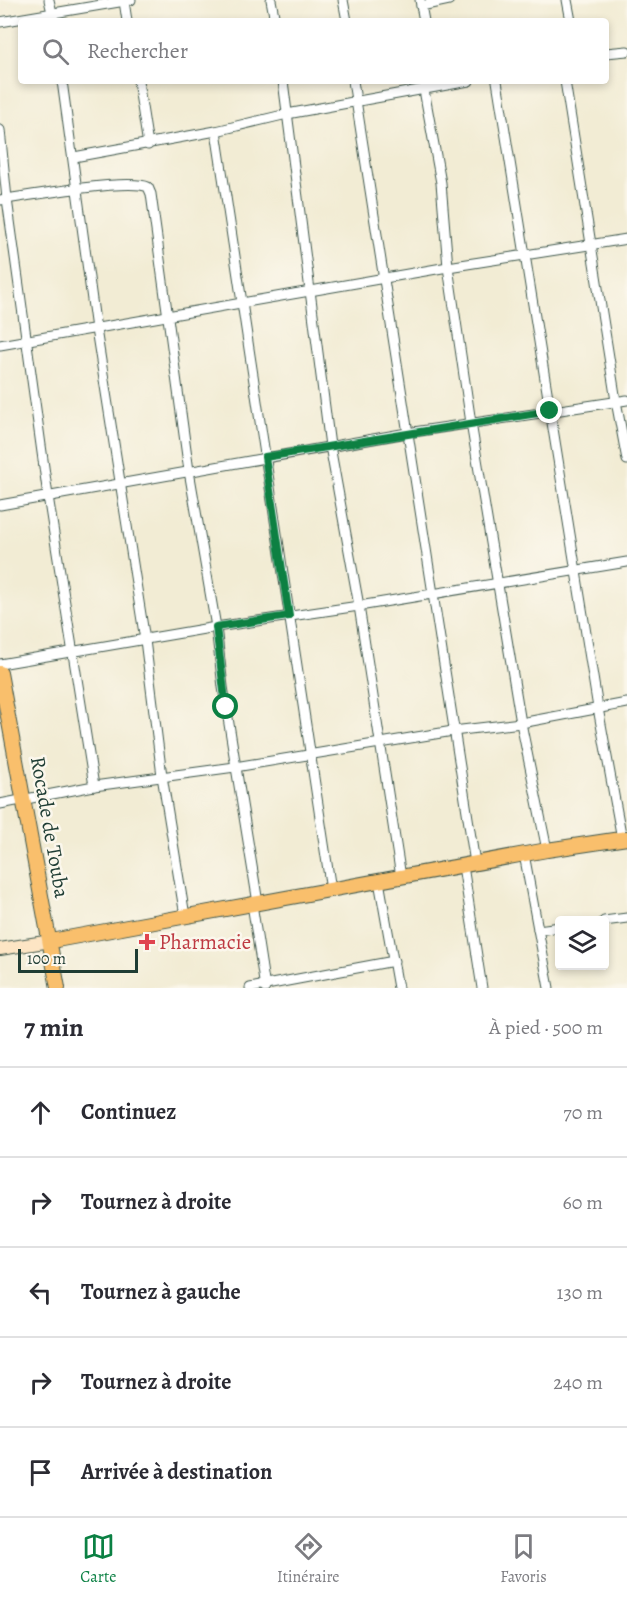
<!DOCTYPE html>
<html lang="fr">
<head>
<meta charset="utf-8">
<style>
  body { margin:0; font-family:Alegreya,serif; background:#f2f2f3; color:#2b2b33 }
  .controls { position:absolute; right:18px; bottom:18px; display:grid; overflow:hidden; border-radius:6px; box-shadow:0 3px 9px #0003 }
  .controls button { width:54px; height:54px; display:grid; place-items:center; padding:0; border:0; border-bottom:2px solid #e1e1e2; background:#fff; color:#2b2b33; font:30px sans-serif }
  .scale { position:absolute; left:18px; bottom:15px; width:120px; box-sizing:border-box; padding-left:6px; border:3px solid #1f3d34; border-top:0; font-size:16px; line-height:21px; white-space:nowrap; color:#1f3d34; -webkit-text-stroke:4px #fbf7ec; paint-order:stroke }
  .stop { position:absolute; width:18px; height:18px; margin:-14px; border:4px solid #0b8043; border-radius:50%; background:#fff }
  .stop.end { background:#0b8043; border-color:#fff; box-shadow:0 2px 6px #0008 }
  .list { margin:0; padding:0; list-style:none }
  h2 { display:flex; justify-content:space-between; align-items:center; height:78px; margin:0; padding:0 24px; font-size:26px }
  h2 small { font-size:20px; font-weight:400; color:#7c7c81 }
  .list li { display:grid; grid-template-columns:39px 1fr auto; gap:18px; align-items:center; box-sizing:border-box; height:90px; padding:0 24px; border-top:2px solid #e1e1e2 }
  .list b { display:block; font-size:22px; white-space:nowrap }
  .list em { font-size:20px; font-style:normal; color:#7c7c81 }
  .icon { flex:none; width:33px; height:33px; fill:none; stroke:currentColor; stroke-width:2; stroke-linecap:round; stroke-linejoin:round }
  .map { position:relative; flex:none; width:627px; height:988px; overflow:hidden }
  .search { position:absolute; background:#fff; box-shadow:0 3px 9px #0003; left:18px; right:18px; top:18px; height:66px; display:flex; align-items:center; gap:15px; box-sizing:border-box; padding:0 21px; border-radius:6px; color:#7c7c81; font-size:22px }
  .sheet { height:528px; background:#fff }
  nav { display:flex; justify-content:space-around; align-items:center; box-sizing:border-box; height:84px; border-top:2px solid #e1e1e2; background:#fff; font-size:16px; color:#7c7c81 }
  nav a { display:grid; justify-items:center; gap:3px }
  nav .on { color:#0b8043 }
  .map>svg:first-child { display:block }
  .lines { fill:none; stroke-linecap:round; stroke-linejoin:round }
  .minor-casing { stroke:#3f574c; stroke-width:11 }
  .secondary-casing { stroke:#3f574c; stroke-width:14 }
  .primary-casing { stroke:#3f574c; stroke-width:16 }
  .minor { stroke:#fff; stroke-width:9 }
  .secondary { stroke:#fde5c4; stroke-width:12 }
  .primary { stroke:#f9bf6c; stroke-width:14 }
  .route { stroke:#0b8043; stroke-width:8 }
  .health-dot { fill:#e0444e; stroke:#fbf7ec; stroke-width:2 }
  .labels { text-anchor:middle; stroke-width:5; stroke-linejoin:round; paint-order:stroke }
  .street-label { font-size:21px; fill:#1f3d34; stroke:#fbf7ec }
  .health-label { font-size:21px; fill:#be3a42; stroke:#fbf7ec; text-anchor:start }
</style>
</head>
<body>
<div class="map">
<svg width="627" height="988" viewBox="0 0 627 988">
  <rect width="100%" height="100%" fill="#fbf7ec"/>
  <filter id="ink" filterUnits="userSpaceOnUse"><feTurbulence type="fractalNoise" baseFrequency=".0167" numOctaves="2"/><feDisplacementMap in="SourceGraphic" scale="12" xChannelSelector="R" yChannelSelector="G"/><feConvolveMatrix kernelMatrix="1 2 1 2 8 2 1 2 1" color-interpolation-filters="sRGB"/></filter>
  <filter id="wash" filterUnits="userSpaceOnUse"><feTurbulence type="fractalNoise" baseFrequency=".008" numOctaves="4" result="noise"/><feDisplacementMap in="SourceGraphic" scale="24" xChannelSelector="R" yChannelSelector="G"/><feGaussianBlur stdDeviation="1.35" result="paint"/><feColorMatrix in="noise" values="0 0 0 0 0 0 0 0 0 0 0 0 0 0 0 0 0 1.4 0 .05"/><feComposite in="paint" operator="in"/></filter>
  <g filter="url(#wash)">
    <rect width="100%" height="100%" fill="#f2ecd4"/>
  </g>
  <g filter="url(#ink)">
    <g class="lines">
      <!-- minor casing -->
      <g class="minor-casing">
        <g id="minor">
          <path d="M49 0 54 21"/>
          <path d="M271 0 275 21"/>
          <path d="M343 0 347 21"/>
          <path d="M420 0 424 21"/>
          <path d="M567 0 571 21"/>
          <path d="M124 1 127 21"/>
          <path d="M421 6 449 0"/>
          <path d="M0 22 131 0"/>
          <path d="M606 53 627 51"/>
          <path d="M62 81 96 329 145 640 162 776 185 916"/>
          <path d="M138 81 148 145"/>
          <path d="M283 81 330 446 359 606 401 877"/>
          <path d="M353 81 475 863"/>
          <path d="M497 81 598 708 622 839"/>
          <path d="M565 81 616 401 627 460"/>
          <path d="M424 90 441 183 448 267 471 423 521 723 547 850"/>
          <path d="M0 130 7 199 48 496 94 786"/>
          <path d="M216 131 331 890"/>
          <path d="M74 157 216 131 287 114 469 81"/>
          <path d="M0 200C26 196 129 178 148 187L151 194 189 471 216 627 223 687 258 903"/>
          <path d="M0 345 448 267 627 239"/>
          <path d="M0 505 407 433 627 400"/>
          <path d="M0 664 216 627 359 606 627 562"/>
          <path d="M0 804 94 786 235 767 453 731 521 723 627 703"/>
          <path d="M524 854 549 988"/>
          <path d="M463 866 482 988"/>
          <path d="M379 881 398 988"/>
          <path d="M252 904 265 988"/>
          <path d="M604 921 627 918"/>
          <path d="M538 930 560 927"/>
          <path d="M250 988 394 961"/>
        </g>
      </g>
      <!-- secondary casing -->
      <g class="secondary-casing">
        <path id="secondary" d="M0 949 51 941"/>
      </g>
      <!-- primary casing -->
      <g class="primary-casing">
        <g id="primary">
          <path d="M0 673 58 988"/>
          <path d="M51 941 547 850 627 838"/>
        </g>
      </g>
      <!-- minor -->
      <use href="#minor" class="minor"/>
      <!-- secondary -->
      <use href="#secondary" class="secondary"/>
      <!-- primary -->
      <use href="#primary" class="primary"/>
    </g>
  </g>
  <g class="lines" filter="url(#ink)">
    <!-- route -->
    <path class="route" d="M226 707 216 627 289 616 265 457 550 411"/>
  </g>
  <!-- markers -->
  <path class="health-dot" d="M144 933h6v6h6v6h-6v6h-6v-6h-6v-6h6z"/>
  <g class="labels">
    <!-- street labels -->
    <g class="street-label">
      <text transform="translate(50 827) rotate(80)" y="7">Rocade de Touba</text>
    </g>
    <!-- health labels -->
    <g class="health-label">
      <text x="159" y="949">Pharmacie</text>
    </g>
  </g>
</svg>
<div class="controls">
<button><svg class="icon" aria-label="layers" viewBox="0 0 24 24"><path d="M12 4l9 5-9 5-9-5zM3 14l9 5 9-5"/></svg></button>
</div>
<div class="scale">100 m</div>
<div class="stop" style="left:226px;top:707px"></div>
<div class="stop end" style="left:550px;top:411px"></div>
<div class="search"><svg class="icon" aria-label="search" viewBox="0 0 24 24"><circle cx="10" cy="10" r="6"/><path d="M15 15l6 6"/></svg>Rechercher</div>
</div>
<section class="sheet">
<h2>7 min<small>À pied · 500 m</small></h2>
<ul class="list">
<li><svg class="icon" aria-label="ahead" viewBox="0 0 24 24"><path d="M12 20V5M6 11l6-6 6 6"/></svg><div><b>Continuez</b></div><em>70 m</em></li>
<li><svg class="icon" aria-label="right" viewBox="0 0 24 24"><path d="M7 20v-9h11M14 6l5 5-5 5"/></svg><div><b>Tournez à droite</b></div><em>60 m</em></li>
<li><svg class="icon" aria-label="left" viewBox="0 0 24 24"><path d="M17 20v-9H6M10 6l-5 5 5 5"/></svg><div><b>Tournez à gauche</b></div><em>130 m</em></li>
<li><svg class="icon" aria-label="right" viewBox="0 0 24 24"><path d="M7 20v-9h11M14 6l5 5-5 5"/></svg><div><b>Tournez à droite</b></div><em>240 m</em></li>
<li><svg class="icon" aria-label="arrive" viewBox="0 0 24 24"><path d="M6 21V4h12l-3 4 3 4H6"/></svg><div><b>Arrivée à destination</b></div></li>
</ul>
</section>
<nav>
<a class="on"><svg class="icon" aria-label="map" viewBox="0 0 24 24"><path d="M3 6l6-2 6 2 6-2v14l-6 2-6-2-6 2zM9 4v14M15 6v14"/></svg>Carte</a>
<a><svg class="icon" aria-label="directions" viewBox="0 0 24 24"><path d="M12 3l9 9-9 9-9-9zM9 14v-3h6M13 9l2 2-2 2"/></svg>Itinéraire</a>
<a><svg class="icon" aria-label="saved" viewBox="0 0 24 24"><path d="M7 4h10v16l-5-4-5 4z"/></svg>Favoris</a>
</nav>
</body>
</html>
